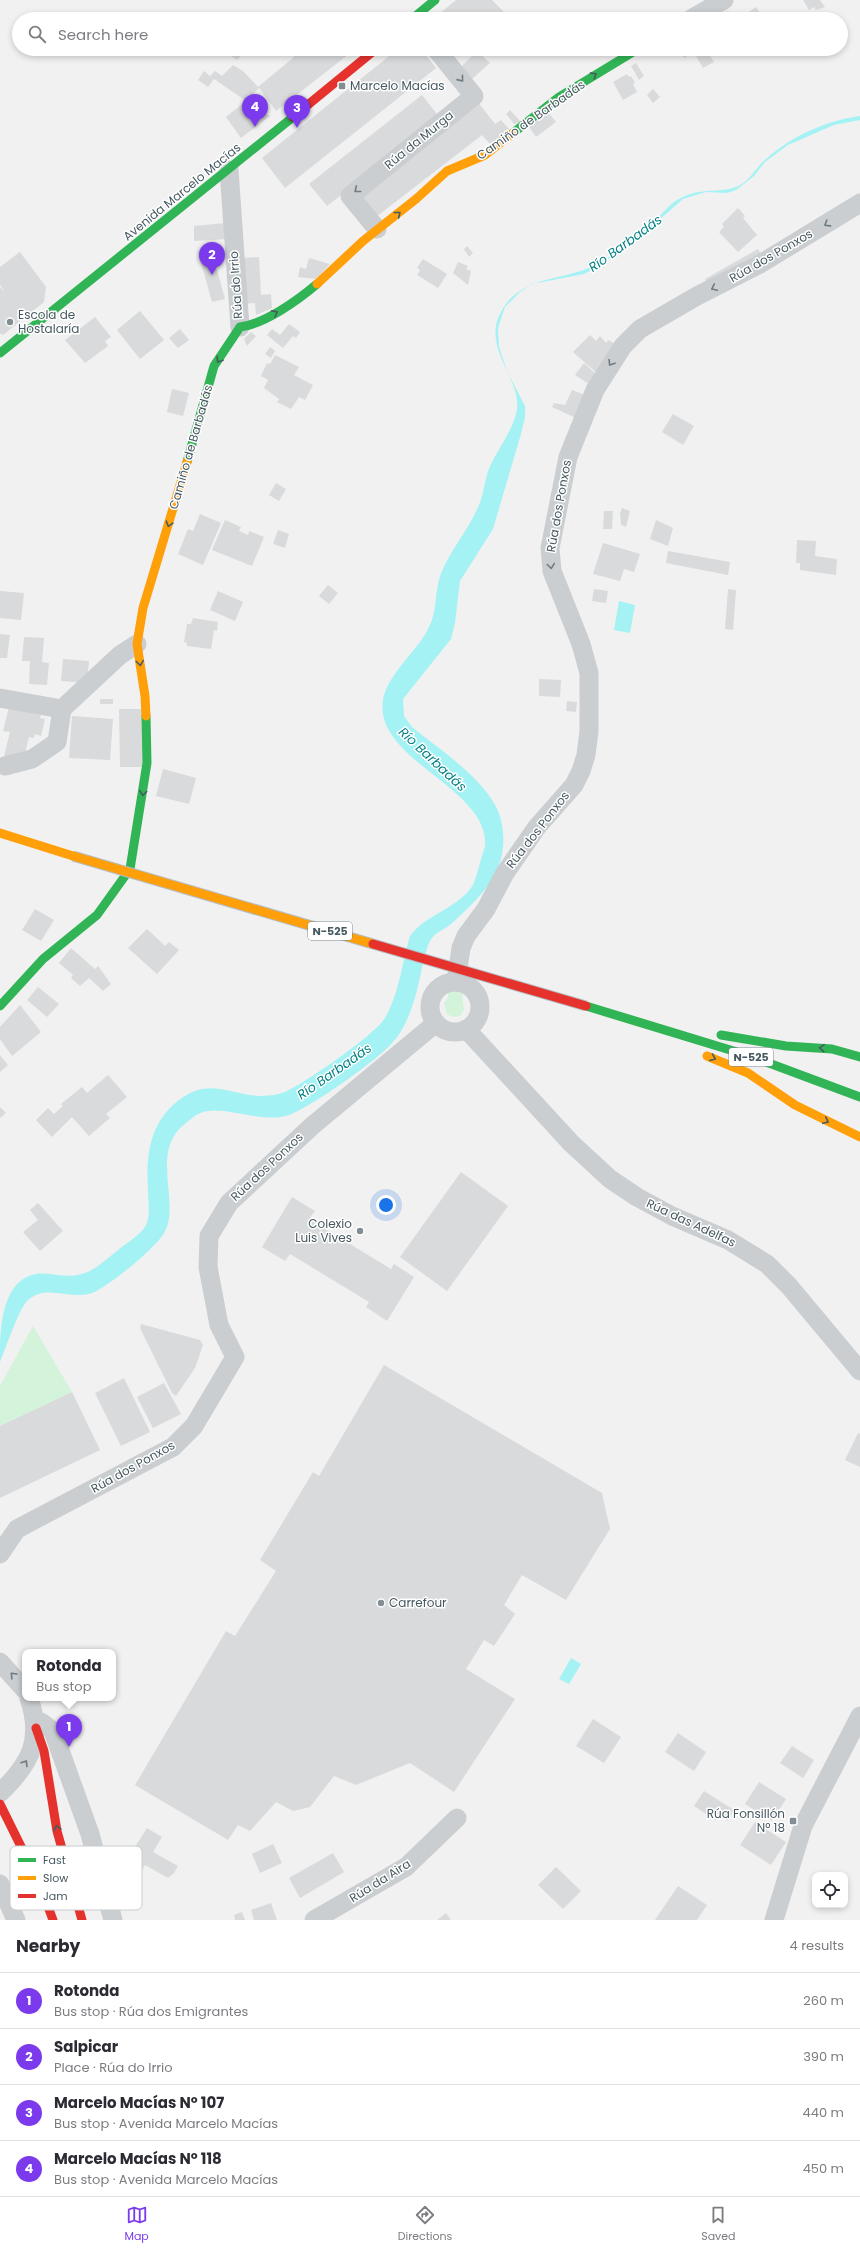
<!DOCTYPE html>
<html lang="en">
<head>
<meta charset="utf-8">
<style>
  body { margin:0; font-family:Poppins,sans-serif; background:#f2f2f3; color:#2b2b33 }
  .controls { position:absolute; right:12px; bottom:12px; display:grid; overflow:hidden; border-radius:8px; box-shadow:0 2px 6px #0003 }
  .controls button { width:36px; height:36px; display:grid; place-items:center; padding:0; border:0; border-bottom:1px solid #e1e1e2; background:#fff; color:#2b2b33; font:20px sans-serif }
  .you { position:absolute; left:386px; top:1205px; width:14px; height:14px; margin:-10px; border:3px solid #fff; border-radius:50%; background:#1a73e8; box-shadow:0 0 0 6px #1a73e833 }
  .badge { display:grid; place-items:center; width:26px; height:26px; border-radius:50%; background:#7c3aed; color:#fff; font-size:13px; font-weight:700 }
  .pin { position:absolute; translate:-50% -33px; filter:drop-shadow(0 1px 2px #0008) }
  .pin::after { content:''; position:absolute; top:21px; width:14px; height:12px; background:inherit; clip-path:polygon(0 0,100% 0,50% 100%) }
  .popup { position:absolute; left:22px; top:1649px; width:94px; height:52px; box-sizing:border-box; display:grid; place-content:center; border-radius:8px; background:#fff; filter:drop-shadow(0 1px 3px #0005); font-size:13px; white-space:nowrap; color:#7c7c81 }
  .popup b { font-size:15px; color:#2b2b33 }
  .popup::after { content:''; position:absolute; left:50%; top:100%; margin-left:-8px; border:8px solid transparent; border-top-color:#fff }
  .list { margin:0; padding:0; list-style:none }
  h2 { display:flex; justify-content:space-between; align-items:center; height:52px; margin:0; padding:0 16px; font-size:17px }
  h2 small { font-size:13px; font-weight:400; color:#7c7c81 }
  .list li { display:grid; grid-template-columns:26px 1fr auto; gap:12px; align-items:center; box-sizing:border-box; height:56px; padding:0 16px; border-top:1px solid #e1e1e2 }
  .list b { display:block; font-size:15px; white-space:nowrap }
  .list p { margin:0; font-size:13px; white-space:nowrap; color:#7c7c81 }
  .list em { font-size:13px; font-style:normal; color:#7c7c81 }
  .icon { flex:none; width:22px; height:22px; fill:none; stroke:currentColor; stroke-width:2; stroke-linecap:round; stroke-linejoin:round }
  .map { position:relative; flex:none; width:860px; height:1920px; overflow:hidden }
  .search { position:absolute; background:#fff; box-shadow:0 2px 6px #0003; left:12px; right:12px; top:12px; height:44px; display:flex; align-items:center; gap:10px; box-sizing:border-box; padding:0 14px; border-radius:22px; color:#7c7c81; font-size:15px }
  .sheet { height:276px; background:#fff }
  nav { display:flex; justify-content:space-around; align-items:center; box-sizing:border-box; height:56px; border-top:1px solid #e1e1e2; background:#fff; font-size:11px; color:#7c7c81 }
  nav a { display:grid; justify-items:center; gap:2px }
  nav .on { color:#7c3aed }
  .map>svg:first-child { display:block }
  .green { fill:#d3f3da }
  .water { fill:#a4f2f4 }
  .building { fill:#d9dadb }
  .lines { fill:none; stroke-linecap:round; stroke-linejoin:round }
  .street { stroke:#caced0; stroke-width:19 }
  .fast { stroke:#30b455; stroke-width:9 }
  .slow { stroke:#ff9f0a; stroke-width:9 }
  .jam { stroke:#e5322d; stroke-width:9 }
  .slow-bridge-casing { stroke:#b5bdc1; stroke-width:11; stroke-linecap:butt }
  .jam-bridge-casing { stroke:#b5bdc1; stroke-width:11; stroke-linecap:butt }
  .slow-bridge { stroke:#ff9f0a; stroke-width:9 }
  .jam-bridge { stroke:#e5322d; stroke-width:9 }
  .oneway { stroke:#455d5f }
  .oneway2 { stroke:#6e7b82 }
  .poi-dot { fill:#828e93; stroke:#fff; stroke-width:1.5 }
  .labels { text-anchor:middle; stroke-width:3; stroke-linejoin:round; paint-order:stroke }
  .shield { fill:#fff; stroke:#7e8a90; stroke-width:1 }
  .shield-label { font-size:11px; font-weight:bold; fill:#465860 }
  .poi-label { font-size:12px; fill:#465860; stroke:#fff; text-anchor:start }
  .street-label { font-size:12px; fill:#465860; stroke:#fff }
  .water-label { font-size:13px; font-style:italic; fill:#058186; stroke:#fff }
  .key { fill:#fff; stroke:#c8cdcf; stroke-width:1 }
  .key-label { font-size:11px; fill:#465860 }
</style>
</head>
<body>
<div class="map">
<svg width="860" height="1920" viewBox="0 0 860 1920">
  <rect width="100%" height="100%" fill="#f2f1f1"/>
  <!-- green -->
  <g class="green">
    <path d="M451 986 457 987 462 993 464 1010 460 1016 453 1017 447 1014 444 1003 448 998V988Z"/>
    <path d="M33 1326 72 1392 0 1426V1386Z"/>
  </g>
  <!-- water -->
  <g class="water">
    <path d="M860 116V120L834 125 788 145 765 162 754 176 736 190 727 193 706 192 683 199 650 228 599 266 584 274 532 284 520 292 505 307 498 328 499 347 507 371 525 406V417L521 434 493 529 460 581 455 623 451 639 403 699 404 716 412 727C440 750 493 784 501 820 512 868 483 895 451 924 445 929 436 932 432 938 425 946 420 982 416 994 411 1011 405 1029 393 1042 378 1060 311 1107 289 1115 261 1125 220 1102 198 1114 194 1116 190 1120 186 1123 148 1151 182 1204 164 1233 156 1248 105 1290 89 1294 68 1299 46 1284 28 1300 19 1308 6 1348 0 1362 0 1332 0 1281 36 1274 49 1272 64 1278 77 1275 93 1273 106 1259 118 1250 126 1243 141 1235 146 1225 151 1214 148 1202 148 1190 146 1156 149 1123 179 1100 208 1078 226 1093 258 1096 266 1096 278 1095 285 1092 305 1083 375 1035 385 1018 399 994 402 963 410 936 426 914 459 908 473 885 476 878 478 870 480 863 481 858 484 851 485 846 490 788 373 760 383 700 387 674 418 651 429 627 438 610 434 589 442 571 452 548 469 529 479 505 484 492 485 478 490 466 498 449 511 433 516 414 526 379 474 346 506 304 529 274 568 281 599 263 619 252 638 236 655 221 663 213 670 203 681 198 702 186 725 195 742 184 752 177 757 166 766 159 792 136 825 121 860 116Z"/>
    <path d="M619 601 635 605 630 633 614 630Z"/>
    <path d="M571 1658 581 1664 569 1684 559 1679Z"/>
  </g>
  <!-- building -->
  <g class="building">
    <path d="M456 0H492L511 19H433Z"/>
    <path d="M803 0H820L825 7 816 10 814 7 809 10Z"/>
    <path d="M756 7 763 17 761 19H754L749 12Z"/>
    <path d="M728 11 733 19H716Z"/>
    <path d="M232 49H242L245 51 237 60 228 54Z"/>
    <path d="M287 49H343L349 54 276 111 259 88 246 101 214 79 208 87 198 80 204 71 210 76 215 71 222 76 233 65 243 71 258 87 294 57 286 51Z"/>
    <path d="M398 49H421L436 68 285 188 262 158Z"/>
    <path d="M679 49H695L696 51 684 58Z"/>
    <path d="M706 49 714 62 703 68 696 56Z"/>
    <path d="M477 51 490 63 472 79 461 67Z"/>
    <path d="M636 63 644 76 639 80 631 66Z"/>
    <path d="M627 74 629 77 631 76 635 83 633 84 637 92 623 100 613 82Z"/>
    <path d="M653 89 660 97 653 103 647 95Z"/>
    <path d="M422 95 440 118 327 206 309 184Z"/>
    <path d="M246 101 270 116 241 138 226 117Z"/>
    <path d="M477 101 495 124 501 120 510 130 491 145 482 135 376 217 359 195Z"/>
    <path d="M510 110 521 122 514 124 506 114Z"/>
    <path d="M548 112 556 122 536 137 529 127Z"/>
    <path d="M738 208 745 216 743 218 757 235 738 252 719 232 724 227 722 224Z"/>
    <path d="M226 223 228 239 194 241V226Z"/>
    <path d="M467 246 473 253 469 257 464 249Z"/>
    <path d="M211 248 225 299 212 302 198 252Z"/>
    <path d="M758 249 762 256 708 285 705 279Z"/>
    <path d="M20 252 46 287 44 302 3 335 0 333V287L5 292 0 285V267Z"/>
    <path d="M259 257 261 295 271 294 272 308 256 315 255 303 242 304 239 258Z"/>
    <path d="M309 258 330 264 316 279 298 277 300 267 306 269Z"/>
    <path d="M423 259 447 274 438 288 417 275 420 270 417 268Z"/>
    <path d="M458 262 468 266 466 269 471 271 468 285 453 273Z"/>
    <path d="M140 311 164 340 140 359 117 330Z"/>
    <path d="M95 317 111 337 105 341 108 346 85 363 65 340Z"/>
    <path d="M289 324 300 332 296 338 293 336 283 348 267 335 272 329 280 335Z"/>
    <path d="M180 329 189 340 178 348 169 338Z"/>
    <path d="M251 332 256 336 247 346 244 339Z"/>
    <path d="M590 335 596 341 600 336 606 343 608 340 618 345 598 374 573 352Z"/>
    <path d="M270 347 275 351 271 358 265 354Z"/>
    <path d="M275 355 299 367 294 375 313 385 305 400 299 397 291 409 277 402 279 399 264 388 268 380 261 376 267 363 270 364Z"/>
    <path d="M584 363 597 375 592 386 575 375Z"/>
    <path d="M172 389 189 393 183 416 167 412Z"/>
    <path d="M572 390 587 396 578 419 552 407 554 403 565 405Z"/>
    <path d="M673 414 694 426 683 445 662 432Z"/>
    <path d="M276 483 286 489 279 501 269 495Z"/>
    <path d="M622 508 630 511 626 527 621 525 620 513Z"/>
    <path d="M604 511H613L612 529H603Z"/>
    <path d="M200 514 221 523 203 565 178 554 188 529 193 531Z"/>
    <path d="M225 520 241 527 239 531 248 535 249 531 264 537 252 566 212 550Z"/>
    <path d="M656 520 673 528 668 546 650 539Z"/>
    <path d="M278 530 289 534 285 548 273 544Z"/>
    <path d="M797 540 816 541 815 556 837 559 836 575 800 570V563H796Z"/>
    <path d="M603 543 640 554 634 572 624 569 620 581 593 574Z"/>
    <path d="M668 551 730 562 728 575 666 563Z"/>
    <path d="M328 585 338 593 329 604 319 596Z"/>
    <path d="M594 589 608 591 606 603 592 601Z"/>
    <path d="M728 589 736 590 733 630 725 629Z"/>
    <path d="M0 591 24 593 21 620 0 618Z"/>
    <path d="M218 591 243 602 235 621 210 610Z"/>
    <path d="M193 618 218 622 217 631 214 630 211 649 187 646V643L184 642 187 624H191Z"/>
    <path d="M0 634 10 635 7 658H0Z"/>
    <path d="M24 637 44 638 42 662 49 663 47 685 29 684 30 661H22Z"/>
    <path d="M63 659 89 661 87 683 61 681Z"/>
    <path d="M539 679 561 680 560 697 539 696Z"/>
    <rect x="100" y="699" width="13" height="5"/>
    <path d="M567 701 577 702 576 712 566 711Z"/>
    <path d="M9 707 41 715 40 718 45 719 41 736 35 734 34 738 29 737 24 757 14 758 4 756 10 732 3 731Z"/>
    <path d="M119 709H143L144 767H120Z"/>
    <path d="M72 716 113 719 110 760 69 758Z"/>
    <path d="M163 769 196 778 189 804 156 796Z"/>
    <path d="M35 909 54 920 41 941 22 930Z"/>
    <path d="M147 929 165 946 169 942 179 950 157 974 128 948Z"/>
    <path d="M71 948 95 969 98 966 111 984 103 991 89 978 80 986 71 978 73 975 59 963Z"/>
    <path d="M38 987 59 1004 47 1017 27 1000Z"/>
    <path d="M20 1005 41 1032 12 1056 0 1039V1027Z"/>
    <path d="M0 1055 8 1065 0 1072Z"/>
    <path d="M108 1075 127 1097 106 1114 110 1118 89 1136 72 1117 52 1137 36 1120 48 1108 54 1114 63 1106 61 1104 82 1087 87 1093Z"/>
    <path d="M0 1107 6 1113 0 1118Z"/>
    <path d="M461 1172 508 1206 447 1291 400 1257Z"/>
    <path d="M292 1197 315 1211 309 1219 391 1269 394 1264 414 1277 387 1321 366 1307 369 1302 290 1254 285 1261 262 1247Z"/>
    <path d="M38 1203 63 1231 40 1251 23 1232 38 1220 30 1210Z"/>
    <path d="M141 1324 200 1340 203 1345 195 1368 176 1396 172 1393 140 1328Z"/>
    <path d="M384 1365 602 1493 610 1529 566 1600 522 1575 504 1605 515 1614 494 1646 484 1640 466 1669 515 1699 454 1792 410 1763 356 1785 334 1776 310 1807 293 1811 276 1802 250 1831 238 1825 228 1840 135 1785 226 1631 235 1636 276 1571 260 1560 313 1472 319 1476Z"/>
    <path d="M124 1378 150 1432 121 1446 95 1393Z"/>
    <path d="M164 1383 181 1414 153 1428 137 1397Z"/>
    <path d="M72 1392 100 1450 0 1498V1426Z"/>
    <path d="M858 1433 860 1434V1467L845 1460Z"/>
    <path d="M593 1719 621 1737 604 1763 576 1746Z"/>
    <path d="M678 1733 706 1752 694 1771 665 1752Z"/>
    <path d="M792 1746 814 1760 803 1778 780 1763Z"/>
    <path d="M759 1782 786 1799 772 1821 745 1804Z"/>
    <path d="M704 1791 734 1810 728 1821 718 1815 715 1820 694 1806Z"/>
    <path d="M755 1822 786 1842 771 1865 740 1845Z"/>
    <path d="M147 1828 162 1837 153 1852 178 1866 174 1873 168 1878 145 1865 135 1882 119 1872Z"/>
    <path d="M273 1844 282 1863 260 1873 252 1854Z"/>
    <path d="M333 1853 344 1872 300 1898 289 1878Z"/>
    <path d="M556 1867 581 1891 563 1909 538 1885Z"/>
    <path d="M678 1886 707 1905 697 1920H655Z"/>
    <path d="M271 1903 277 1920H254L251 1910Z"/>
    <path d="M242 1912 245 1920H235L234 1915Z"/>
    <path d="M446 1913 451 1920H437Z"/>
  </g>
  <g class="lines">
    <!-- street -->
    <g class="street">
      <path d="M691 19 724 0"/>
      <path d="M229 170 240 327"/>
      <path d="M377 229 350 196 474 96 436 49"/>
      <path d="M0 698 62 709 120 655 137 644"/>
      <path d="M5 766 32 759 57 742 62 709"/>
      <path d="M456 982 461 948 466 936 486 909 505 873 537 827 574 785 581 771 586 755 589 731V673L581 644 552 571 550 548 568 457 595 390 623 346 640 329 697 296 760 264 860 203"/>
      <circle cx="455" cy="1007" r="25"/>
      <path d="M466 1029 571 1143 610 1179 637 1197 672 1216 728 1240 767 1264 789 1286 860 1371"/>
      <path d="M0 1554 17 1529 173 1447 194 1426 235 1357 219 1325 208 1267 209 1236 229 1203 312 1126 436 1023"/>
      <path d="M0 1662 25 1690"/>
      <path d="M35 1721 41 1722 53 1731 90 1834 113 1920"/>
      <path d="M0 1793C31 1763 43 1740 29 1698"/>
      <path d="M0 1884 16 1920"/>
      <path d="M314 1920 406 1867 457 1818"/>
      <path d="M774 1920 803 1826 860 1716"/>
    </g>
    <!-- fast -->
    <g class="fast">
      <path d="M412 19 435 0"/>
      <path d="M513 133 559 97 638 49"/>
      <path d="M0 353 293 117"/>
      <path d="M187 462 214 366 240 327C265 324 298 300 317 284"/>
      <path d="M0 1006 43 959 97 915 130 869 147 763 146 716"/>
      <path d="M586 1006 750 1056 860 1097"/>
      <path d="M721 1035 786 1046 832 1049 860 1057"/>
    </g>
    <!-- slow -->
    <g class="slow">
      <path d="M317 284 363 241 416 199 447 171 485 155 513 133"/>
      <path d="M146 716 145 696 137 644 143 608 187 462"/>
      <path d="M0 833 73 856"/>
      <path d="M707 1056 748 1073 795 1105 860 1137"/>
    </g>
    <!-- jam -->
    <g class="jam">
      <path d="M293 117 376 49"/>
      <path d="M36 1728 44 1751 57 1831 82 1920"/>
      <path d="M0 1804 40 1885 53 1920"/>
    </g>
    <!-- slow-bridge casing -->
    <g class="slow-bridge-casing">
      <path id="slow-bridge" d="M73 856 373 944"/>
    </g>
    <!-- jam-bridge casing -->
    <g class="jam-bridge-casing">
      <path id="jam-bridge" d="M373 944 586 1006"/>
    </g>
    <!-- slow-bridge -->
    <use href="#slow-bridge" class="slow-bridge"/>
    <!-- jam-bridge -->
    <use href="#jam-bridge" class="jam-bridge"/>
  </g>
  <!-- one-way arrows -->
  <defs><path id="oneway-chevron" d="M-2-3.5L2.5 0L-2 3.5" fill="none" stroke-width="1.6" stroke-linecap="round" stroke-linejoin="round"/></defs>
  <g class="oneway">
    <use href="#oneway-chevron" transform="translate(594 75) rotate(-32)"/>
    <use href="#oneway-chevron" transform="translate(398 214) rotate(-38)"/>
    <use href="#oneway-chevron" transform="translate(275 313) rotate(-28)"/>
    <use href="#oneway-chevron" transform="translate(219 360) rotate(123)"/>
    <use href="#oneway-chevron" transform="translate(169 524) rotate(107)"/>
    <use href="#oneway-chevron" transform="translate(140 663) rotate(82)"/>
    <use href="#oneway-chevron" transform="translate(143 793) rotate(98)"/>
    <use href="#oneway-chevron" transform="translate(822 1048) rotate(-177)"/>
    <use href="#oneway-chevron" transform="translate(713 1058) rotate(22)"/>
    <use href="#oneway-chevron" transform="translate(826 1121) rotate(25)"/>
    <use href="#oneway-chevron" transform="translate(57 1828) rotate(-103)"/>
  </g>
  <g class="oneway2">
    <use href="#oneway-chevron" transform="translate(461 79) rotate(51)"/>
    <use href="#oneway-chevron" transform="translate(357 190) rotate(141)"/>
    <use href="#oneway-chevron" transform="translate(827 224) rotate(148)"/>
    <use href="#oneway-chevron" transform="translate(714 288) rotate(155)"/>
    <use href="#oneway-chevron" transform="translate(611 363) rotate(122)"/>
    <use href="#oneway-chevron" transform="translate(551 566) rotate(82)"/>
    <use href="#oneway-chevron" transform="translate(13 1675) rotate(-134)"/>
    <use href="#oneway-chevron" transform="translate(25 1763) rotate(-58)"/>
  </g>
  <!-- markers -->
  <g class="poi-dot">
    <rect x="338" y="82" width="8" height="8" rx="2"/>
    <circle cx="10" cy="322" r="4"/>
    <circle cx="360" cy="1231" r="4"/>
    <circle cx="381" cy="1603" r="4"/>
    <rect x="789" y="1817" width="8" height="8" rx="2"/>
  </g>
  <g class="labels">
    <!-- shield labels -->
    <g class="shield">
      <rect x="308" y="922" width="44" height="18" rx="3"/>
      <rect x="729" y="1048" width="44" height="18" rx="3"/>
    </g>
    <g class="shield-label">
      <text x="330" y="935">N-525</text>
      <text x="751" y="1061">N-525</text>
    </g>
    <!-- poi labels -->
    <g class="poi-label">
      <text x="350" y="90">Marcelo Macías</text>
      <text x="18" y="319">Escola de<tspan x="18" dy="14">Hostalaría</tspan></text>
      <text x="352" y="1228" text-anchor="end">Colexio<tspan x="352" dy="14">Luis Vives</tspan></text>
      <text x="389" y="1607">Carrefour</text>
      <text x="785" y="1818" text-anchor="end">Rúa Fonsillón<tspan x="785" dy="14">Nº 18</tspan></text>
    </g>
    <!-- street labels -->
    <g class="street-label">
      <text transform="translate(531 120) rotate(-35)" y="4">Camiño de Barbadás</text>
      <text transform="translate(419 140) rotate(-39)" y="4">Rúa da Murga</text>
      <text transform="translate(182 192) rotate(-39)" y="4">Avenida Marcelo Macías</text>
      <text transform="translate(771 256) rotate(-30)" y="4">Rúa dos Ponxos</text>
      <text transform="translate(236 285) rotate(-94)" y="4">Rúa do Irrio</text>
      <text transform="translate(191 447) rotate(-74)" y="4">Camiño de Barbadás</text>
      <text transform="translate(559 506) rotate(-80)" y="4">Rúa dos Ponxos</text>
      <text transform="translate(538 830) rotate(-52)" y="4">Rúa dos Ponxos</text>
      <text transform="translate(267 1167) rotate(-43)" y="4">Rúa dos Ponxos</text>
      <text transform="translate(691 1223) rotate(25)" y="4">Rúa das Adelfas</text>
      <text transform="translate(133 1467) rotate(-29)" y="4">Rúa dos Ponxos</text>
      <text transform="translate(380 1881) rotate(-32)" y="4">Rúa da Aira</text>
    </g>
    <!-- water labels -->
    <g class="water-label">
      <text transform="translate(625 243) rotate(-36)" y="5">Río Barbadás</text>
      <text transform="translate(433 759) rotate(43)" y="5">Río Barbadás</text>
      <text transform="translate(334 1071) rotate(-35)" y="5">Río Barbadás</text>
    </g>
  </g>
  <!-- legend -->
  <rect x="10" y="1846" width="132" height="64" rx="6" class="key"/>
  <rect x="18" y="1858" width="18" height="4" fill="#30b455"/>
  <rect x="18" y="1876" width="18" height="4" fill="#ff9f0a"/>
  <rect x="18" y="1894" width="18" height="4" fill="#e5322d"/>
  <g class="key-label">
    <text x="43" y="1864">Fast</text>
    <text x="43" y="1882">Slow</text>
    <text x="43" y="1900">Jam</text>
  </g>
</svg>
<div class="controls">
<button><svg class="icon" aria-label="locate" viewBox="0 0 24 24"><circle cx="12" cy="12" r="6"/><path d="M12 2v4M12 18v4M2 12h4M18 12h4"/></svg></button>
</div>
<div class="you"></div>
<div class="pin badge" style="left:69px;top:1747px">1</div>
<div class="popup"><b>Rotonda</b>Bus stop</div>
<div class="pin badge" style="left:212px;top:275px">2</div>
<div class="pin badge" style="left:297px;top:128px">3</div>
<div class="pin badge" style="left:255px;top:127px">4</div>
<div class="search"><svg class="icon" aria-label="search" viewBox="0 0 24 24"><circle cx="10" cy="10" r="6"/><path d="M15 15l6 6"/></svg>Search here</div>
</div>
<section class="sheet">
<h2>Nearby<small>4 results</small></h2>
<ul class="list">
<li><span class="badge">1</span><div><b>Rotonda</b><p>Bus stop · Rúa dos Emigrantes</p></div><em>260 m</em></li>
<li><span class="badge">2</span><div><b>Salpicar</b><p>Place · Rúa do Irrio</p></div><em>390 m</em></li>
<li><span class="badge">3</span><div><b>Marcelo Macías Nº 107</b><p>Bus stop · Avenida Marcelo Macías</p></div><em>440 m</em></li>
<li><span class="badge">4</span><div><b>Marcelo Macías Nº 118</b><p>Bus stop · Avenida Marcelo Macías</p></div><em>450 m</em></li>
</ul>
</section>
<nav>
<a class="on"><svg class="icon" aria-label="map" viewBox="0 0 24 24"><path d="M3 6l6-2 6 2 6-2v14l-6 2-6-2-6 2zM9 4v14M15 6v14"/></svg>Map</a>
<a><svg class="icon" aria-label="directions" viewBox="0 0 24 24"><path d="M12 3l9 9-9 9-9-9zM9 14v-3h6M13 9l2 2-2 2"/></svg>Directions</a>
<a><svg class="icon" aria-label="saved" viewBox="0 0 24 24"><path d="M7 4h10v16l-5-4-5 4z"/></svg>Saved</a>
</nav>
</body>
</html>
